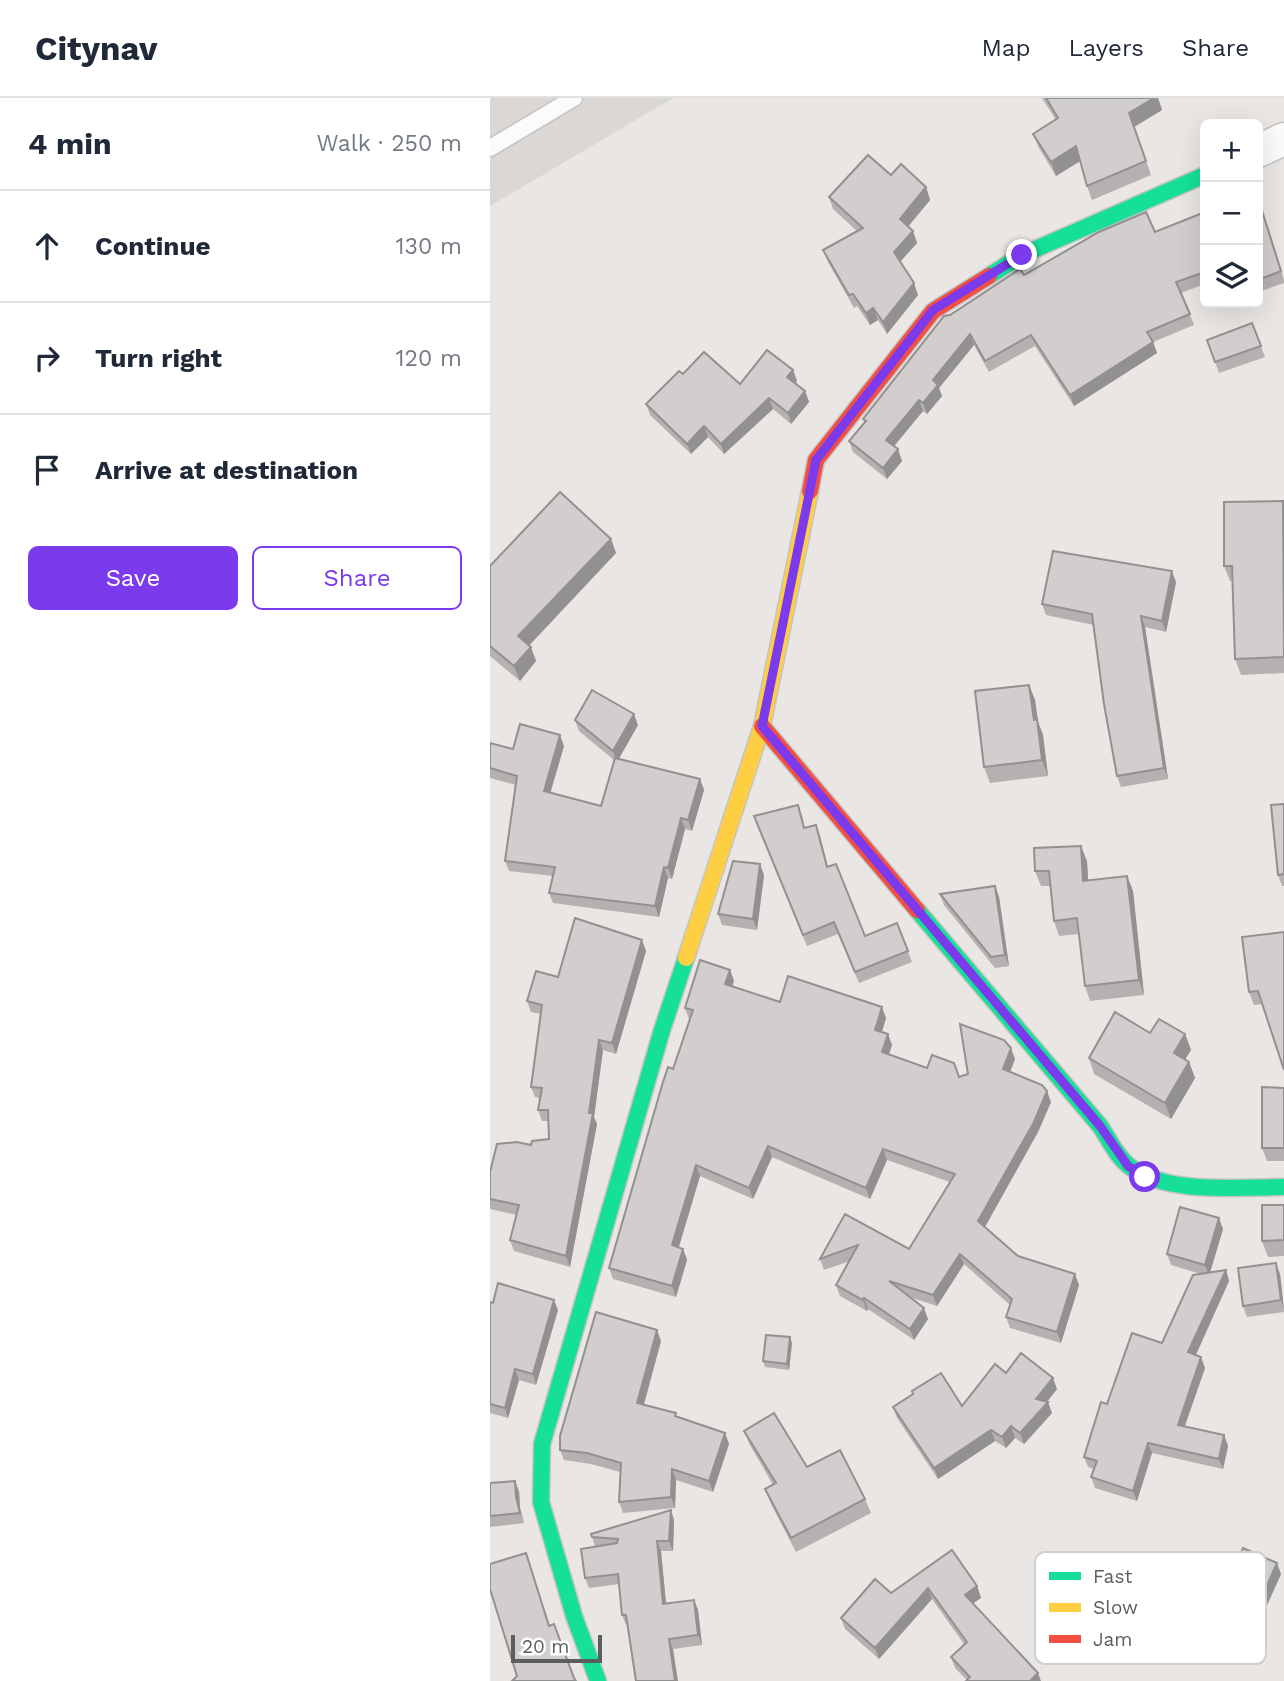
<!DOCTYPE html>
<html lang="en">
<head>
<meta charset="utf-8">
<style>
  body { margin:0; font-family:"Work Sans",sans-serif; background:#f2f2f3; color:#1f2937 }
  .controls { position:absolute; right:21px; top:21px; display:grid; overflow:hidden; border-radius:10px; box-shadow:0 7px 28px #0002 }
  .controls button { width:63px; height:63px; display:grid; place-items:center; padding:0; border:0; border-bottom:2px solid #e0e1e3; background:#fff; color:#1f2937; font:35px sans-serif }
  .scale { position:absolute; left:21px; bottom:18px; width:91px; box-sizing:border-box; padding-left:7px; border:4px solid #595e61; border-top:0; font-size:19px; line-height:24px; white-space:nowrap; color:#595e61; -webkit-text-stroke:5px #fff; paint-order:stroke }
  .stop { position:absolute; width:21px; height:21px; margin:-16px; border:5px solid #7c3aed; border-radius:50%; background:#fff }
  .stop.end { background:#7c3aed; border-color:#fff; box-shadow:0 2px 7px #0008 }
  .list { margin:0; padding:0; list-style:none }
  h2 { display:flex; justify-content:space-between; align-items:center; height:91px; margin:0; padding:0 28px; font-size:30px }
  h2 small { font-size:23px; font-weight:400; color:#747a83 }
  .list li { display:grid; grid-template-columns:46px 1fr auto; gap:21px; align-items:center; box-sizing:border-box; height:112px; padding:0 28px; border-top:2px solid #e0e1e3 }
  .list b { display:block; font-size:26px; white-space:nowrap }
  .list em { font-size:23px; font-style:normal; color:#747a83 }
  .actions { display:flex; gap:14px; padding:21px 28px }
  .actions a { flex:1; padding:16px 0; border:2px solid #7c3aed; border-radius:10px; text-align:center; font-size:24px; color:#7c3aed }
  .actions .main { background:#7c3aed; color:#fff }
  .icon { flex:none; width:38px; height:38px; fill:none; stroke:currentColor; stroke-width:2; stroke-linecap:round; stroke-linejoin:round }
  .map { position:relative; flex:none; width:794px; height:1583px; overflow:hidden }
  header { display:flex; align-items:center; gap:42px; box-sizing:border-box; height:98px; padding:0 35px; background:#fff; border-bottom:2px solid #e0e1e3 }
  header strong { font-size:33px }
  nav { display:flex; gap:38px; margin-inline-start:auto; font-size:24px }
  main { display:flex }
  aside { flex:1; background:#fff }
  .map>svg:first-child { display:block }
  .industrial { fill:#dad7d4 }
  .lines { fill:none; stroke-linecap:round; stroke-linejoin:round }
  .lane-casing { stroke:#c4c4c4; stroke-width:19 }
  .street-casing { stroke:#c4c4c4; stroke-width:35 }
  .fast-casing { stroke:#c4c4c4; stroke-width:19 }
  .slow-casing { stroke:#c4c4c4; stroke-width:19 }
  .jam-casing { stroke:#c4c4c4; stroke-width:19 }
  .lane { stroke:#fcfbfb; stroke-width:16 }
  .street { stroke:#fcfbfb; stroke-width:32 }
  .fast { stroke:#16e098; stroke-width:16 }
  .slow { stroke:#ffcf43; stroke-width:16 }
  .jam { stroke:#f24e42; stroke-width:16 }
  .wall { fill:#b4b1b0 }
  .shaded-wall { fill:#929090 }
  .building { fill:#d1cecd; stroke:#929090; stroke-width:2 }
  .route { stroke:#7c3aed; stroke-width:9 }
  .key { fill:#fff; stroke:#cdcfd0; stroke-width:2 }
  .key-label { font-size:19px; fill:#595e61 }
</style>
</head>
<body>
<header>
<strong>Citynav</strong>
<nav><a>Map</a><a>Layers</a><a>Share</a></nav>
</header>
<main>
<aside>
<h2>4 min<small>Walk · 250 m</small></h2>
<ul class="list">
<li><svg class="icon" aria-label="ahead" viewBox="0 0 24 24"><path d="M12 20V5M6 11l6-6 6 6"/></svg><div><b>Continue</b></div><em>130 m</em></li>
<li><svg class="icon" aria-label="right" viewBox="0 0 24 24"><path d="M7 20v-9h11M14 6l5 5-5 5"/></svg><div><b>Turn right</b></div><em>120 m</em></li>
<li><svg class="icon" aria-label="arrive" viewBox="0 0 24 24"><path d="M6 21V4h12l-3 4 3 4H6"/></svg><div><b>Arrive at destination</b></div></li>
</ul>
<div class="actions"><a class="main">Save</a><a>Share</a></div>
</aside>
<div class="map">
<svg width="794" height="1583" viewBox="0 0 794 1583">
  <rect width="100%" height="100%" fill="#e9e6e3"/>
  <!-- industrial -->
  <path class="industrial" d="M0 0H183L0 108Z"/>
  <g class="lines">
    <!-- lane casing -->
    <g class="lane-casing">
      <path id="lane" d="M0 50 84 0"/>
    </g>
    <!-- street casing -->
    <g class="street-casing">
      <path id="street" d="M768 53 794 41"/>
    </g>
    <!-- fast casing -->
    <g class="fast-casing">
      <g id="fast">
        <path d="M499 178 532 157 715 77"/>
        <path d="M427 812 610 1028C619 1041 626 1058 639 1068 676 1097 749 1089 794 1089"/>
        <path d="M108 1583 84 1518 51 1404 52 1346 172 932 196 860"/>
      </g>
    </g>
    <!-- slow casing -->
    <g class="slow-casing">
      <path id="slow" d="M196 860 272 628 320 393"/>
    </g>
    <!-- jam casing -->
    <g class="jam-casing">
      <g id="jam">
        <path d="M320 393 326 362 443 213 499 178"/>
        <path d="M272 628 427 812"/>
      </g>
    </g>
    <!-- lane -->
    <use href="#lane" class="lane"/>
    <!-- street -->
    <use href="#street" class="street"/>
    <!-- fast -->
    <use href="#fast" class="fast"/>
    <!-- slow -->
    <use href="#slow" class="slow"/>
    <!-- jam -->
    <use href="#jam" class="jam"/>
  </g>
  <!-- wall -->
  <g class="wall">
    <path d="M552 0H668L672 12 644 29 661 77 602 102 597 88 590 63 566 78 549 50 543 36 566 22Z"/>
    <path d="M401 77 436 89 440 102 418 129 423 133 427 145 410 164 428 197 397 236 388 222 380 227 367 208 364 210 338 164 333 152 367 133 343 111 339 99Z"/>
    <path d="M768 99 794 182V185L768 194Z"/>
    <path d="M715 114V186L691 195 704 227 663 244 667 255 584 308 545 248 499 274 484 247 449 290 452 298 437 316 433 313 404 348 412 363 397 381 363 354 359 343 375 324 373 321 460 217 534 177 665 134Z"/>
    <path d="M762 225 775 259 729 275 717 242Z"/>
    <path d="M303 272 307 283 305 285 315 293 319 304 301 326 283 311 234 356 218 339 201 356 160 317 156 306 250 286Z"/>
    <path d="M794 405V575L751 577 745 561 742 483H740L734 468Z"/>
    <path d="M121 441 126 455 39 547 46 563 30 583 0 558V468Z"/>
    <path d="M686 484 676 534 655 529 678 681 631 689 627 678 604 527 556 517 552 506Z"/>
    <path d="M539 587 545 602 548 624 553 637 558 678 500 685 494 669Z"/>
    <path d="M85 622 148 627 129 660 210 681 214 692 202 733 195 731 182 781 178 780 169 819 63 805 59 795 63 778 19 773 15 763 26 687 0 680V645L23 651 74 648 60 694 111 708 124 662 89 633Z"/>
    <path d="M794 706V788H792L788 777Z"/>
    <path d="M312 718 315 730 326 727 338 769 375 838 407 825 422 864 369 885 348 836 317 848 268 729Z"/>
    <path d="M597 763 598 782 637 778 643 793 654 897 600 903 595 888 589 836 569 838 564 823 561 788H551L545 773Z"/>
    <path d="M274 777 267 832 232 827 228 816Z"/>
    <path d="M505 788 509 799 519 868 505 870 454 807 450 796Z"/>
    <path d="M794 834 772 906 764 907 759 894Z"/>
    <path d="M156 853 126 956 113 952 104 1019 107 1026 80 1169 24 1153 20 1142 27 1117 0 1111V1074L41 1047 59 1041 58 1023H52L48 1012 50 1000 45 999 41 989 50 916 41 914 37 903 68 879Z"/>
    <path d="M240 872 244 883 242 888 290 904 396 920 392 934 402 947 399 956 437 970 469 979 525 961 520 974 561 1004 548 1034 495 1129 528 1158 589 1187 571 1245 520 1230 516 1219 520 1207 474 1166 447 1208 419 1199 438 1221 424 1242 378 1211 377 1213 350 1198 346 1187 360 1163 334 1172 330 1161 355 1116 419 1151 460 1084 397 1062 380 1101 282 1059 263 1101 210 1078 189 1149 193 1151 197 1162 186 1199 123 1181 119 1170 183 971 200 921H199L195 910Z"/>
    <path d="M660 935 695 936 701 952 695 962 699 964 705 980 681 1021 604 976 599 960Z"/>
    <path d="M794 990V1063H777L772 1050Z"/>
    <path d="M794 1107V1158L778 1159 772 1143Z"/>
    <path d="M733 1131 720 1174 736 1172 739 1183 706 1257 715 1270 695 1328 734 1337 738 1348 733 1371 662 1355 647 1403 605 1390 601 1379 604 1371 598 1369 594 1359 617 1306 672 1245 711 1176 681 1167 677 1156Z"/>
    <path d="M790 1176 794 1214 757 1219 753 1208Z"/>
    <path d="M0 1204 68 1212 46 1287 29 1282 18 1320 0 1315Z"/>
    <path d="M171 1243 154 1307 235 1335 239 1346 223 1394 186 1382 185 1410 133 1415 129 1404 130 1374 101 1366 74 1362 70 1352Z"/>
    <path d="M302 1245 299 1272 275 1269 273 1263Z"/>
    <path d="M516 1275 567 1291 557 1304 562 1315 534 1346 525 1340 516 1350 505 1343 448 1381 407 1320 403 1309 423 1296 422 1293 472 1308Z"/>
    <path d="M254 1333 317 1369 375 1401 381 1415 306 1454 281 1406 275 1391 283 1387 260 1347Z"/>
    <path d="M0 1385 29 1393 30 1410 34 1425 0 1429Z"/>
    <path d="M184 1422 183 1453H171L176 1505 204 1502 208 1512 212 1547 183 1551 137 1527H136L132 1517 129 1486 99 1490 95 1480 105 1448 102 1439Z"/>
    <path d="M462 1452 487 1488 491 1500 483 1505 548 1575 477 1582 465 1570 461 1559 474 1546 442 1501 389 1561 355 1531 351 1520 401 1495Z"/>
    <path d="M791 1476 773 1516 739 1500 735 1489Z"/>
  </g>
  <!-- shaded-wall -->
  <g class="shaded-wall">
    <path d="M664 0H668L672 12 644 29 661 77 639 15Z"/>
    <path d="M586 48 592 62 566 78 561 64Z"/>
    <path d="M436 89 440 102 414 133 410 121Z"/>
    <path d="M423 133 427 145 408 166 404 154Z"/>
    <path d="M424 185 428 197 397 236 393 224Z"/>
    <path d="M383 210 388 222 380 227 376 215Z"/>
    <path d="M480 236 484 247 449 290 452 298 437 316 433 305 443 282Z"/>
    <path d="M663 244 667 255 584 308 580 297Z"/>
    <path d="M303 272 307 283 301 290 297 279Z"/>
    <path d="M315 293 319 304 301 326 298 315Z"/>
    <path d="M279 300 283 311 234 356 231 346Z"/>
    <path d="M429 302 433 313 400 353 396 342Z"/>
    <path d="M214 328 218 339 201 356 197 346Z"/>
    <path d="M408 351 412 363 397 381 393 370Z"/>
    <path d="M121 441 126 455 34 553 28 538Z"/>
    <path d="M682 473 686 484 676 534 672 523Z"/>
    <path d="M651 518 655 529 678 681 674 670Z"/>
    <path d="M41 549 46 563 30 583 24 568Z"/>
    <path d="M539 587 545 602 548 624 553 637 558 678 552 662 544 622Z"/>
    <path d="M144 616 148 627 127 664 123 653Z"/>
    <path d="M70 637 74 648 58 703 54 693Z"/>
    <path d="M210 681 214 692 202 733 198 722Z"/>
    <path d="M191 720 195 731 182 781 178 770Z"/>
    <path d="M326 727 330 738 341 781 337 769Z"/>
    <path d="M591 748 597 763 599 798 593 783Z"/>
    <path d="M270 766 274 777 267 832 263 821Z"/>
    <path d="M174 769 178 780 169 819 165 808Z"/>
    <path d="M637 778 643 793 654 897 649 882Z"/>
    <path d="M505 788 509 799 519 868 515 857Z"/>
    <path d="M152 842 156 853 126 956 122 945Z"/>
    <path d="M240 872 244 883 239 897 235 886Z"/>
    <path d="M392 909 396 920 389 943 385 932Z"/>
    <path d="M398 936 402 947 396 965 392 954Z"/>
    <path d="M695 936 701 952 689 971 684 955Z"/>
    <path d="M109 942 113 952 104 1019 107 1026 80 1169 76 1158 99 1015Z"/>
    <path d="M521 950 525 961 517 982 513 971Z"/>
    <path d="M699 964 705 980 681 1021 675 1005Z"/>
    <path d="M557 993 561 1004 548 1034 492 1134 488 1123Z"/>
    <path d="M278 1048 282 1059 263 1101 259 1090Z"/>
    <path d="M393 1051 397 1062 380 1101 376 1090Z"/>
    <path d="M206 1067 210 1078 186 1158 182 1147Z"/>
    <path d="M729 1120 733 1131 719 1178 715 1167Z"/>
    <path d="M193 1151 197 1162 186 1199 182 1188Z"/>
    <path d="M470 1156 474 1166 447 1208 443 1197Z"/>
    <path d="M786 1165 790 1176 794 1212 791 1202Z"/>
    <path d="M736 1172 739 1183 702 1265 698 1254Z"/>
    <path d="M585 1176 589 1187 571 1245 567 1234Z"/>
    <path d="M374 1200 378 1211 377 1213 373 1202Z"/>
    <path d="M64 1202 68 1212 46 1287 43 1276Z"/>
    <path d="M434 1210 438 1221 424 1242 420 1231Z"/>
    <path d="M167 1232 171 1243 151 1316 147 1305Z"/>
    <path d="M300 1239 302 1245 299 1272 297 1266Z"/>
    <path d="M711 1259 715 1270 691 1338 688 1327Z"/>
    <path d="M25 1271 29 1282 18 1320 15 1310Z"/>
    <path d="M563 1280 567 1291 550 1312 546 1301Z"/>
    <path d="M558 1304 562 1315 534 1346 530 1335Z"/>
    <path d="M521 1328 525 1340 516 1350 512 1339Z"/>
    <path d="M501 1332 505 1343 448 1381 444 1370Z"/>
    <path d="M235 1335 239 1346 223 1394 219 1383Z"/>
    <path d="M734 1337 738 1348 733 1371 729 1361Z"/>
    <path d="M658 1345 662 1355 647 1403 643 1393Z"/>
    <path d="M182 1371 186 1382 185 1410 181 1399Z"/>
    <path d="M25 1383 29 1393 30 1410 34 1425 26 1399Z"/>
    <path d="M181 1412 184 1422 183 1453 179 1443Z"/>
    <path d="M167 1443 171 1453 177 1516 173 1506Z"/>
    <path d="M787 1465 791 1476 773 1516 769 1505Z"/>
    <path d="M487 1488 491 1500 479 1508 475 1497Z"/>
    <path d="M438 1490 442 1501 389 1561 385 1550Z"/>
    <path d="M204 1502 208 1512 212 1547 208 1537Z"/>
    <path d="M179 1541 183 1551 188 1583H185Z"/>
    <path d="M548 1575 551 1583H540Z"/>
  </g>
  <!-- building -->
  <g class="building">
    <path d="M556 0H664L639 15 656 63 597 88 586 48 561 64 543 36 568 20Z"/>
    <path d="M378 57 401 77 411 66 436 89 410 121 423 133 404 154 424 185 393 224 383 210 376 215 363 196 359 197 333 152 373 130 339 99Z"/>
    <path d="M768 100 791 173 768 182Z"/>
    <path d="M656 114 665 134 715 114V174L686 184 700 216 657 234 663 244 580 297 541 237 495 263 480 236 443 282 448 287 433 305 429 302 396 342 408 351 393 370 359 343 376 323 373 321 454 218 460 217 530 171 534 177 609 134Z"/>
    <path d="M762 225 771 248 725 264 717 242Z"/>
    <path d="M277 252 303 272 297 279 315 293 298 315 279 300 231 346 214 328 197 346 156 306 189 273 193 276 214 254 250 286Z"/>
    <path d="M70 394 121 441 28 538 41 549 24 568 0 548V468Z"/>
    <path d="M793 403 794 559 745 561 742 468H734V404Z"/>
    <path d="M563 453 682 473 672 523 651 518 674 670 627 678 614 606 602 516 552 506Z"/>
    <path d="M539 587 544 622 547 621 552 662 494 669 485 593Z"/>
    <path d="M102 592 144 616 123 653 85 622Z"/>
    <path d="M30 626 70 637 54 693 111 708 125 660 210 681 198 722 191 720 178 770 174 769 165 808 59 795 65 769 15 763 27 678 0 670V645L23 651Z"/>
    <path d="M794 706V776L788 777 781 707Z"/>
    <path d="M308 707 314 730 326 727 337 769 346 766 375 838 407 825 418 853 365 874 344 824 313 837 264 718Z"/>
    <path d="M591 748 593 783 637 778 649 882 595 888 587 820 564 823 559 773H545L544 750Z"/>
    <path d="M243 763 270 766 263 821 228 816Z"/>
    <path d="M505 788 515 857 501 859 450 796Z"/>
    <path d="M85 820 152 842 122 945 109 942 99 1015H103L76 1158 20 1142 29 1107 0 1101V1074L7 1046 27 1044 41 1047 42 1043 59 1041 58 1012H48L52 990 41 989 52 907 37 903 46 873 68 879Z"/>
    <path d="M794 834V972L768 893 759 894 752 839Z"/>
    <path d="M210 862 240 872 235 886 290 904 298 878 392 909 385 932 398 936 392 954 437 970 442 957 464 965 469 979 478 976 470 926 514 942 521 950 513 971 552 987 557 993 544 1024 488 1123 528 1158 585 1176 567 1234 516 1219 522 1201 470 1156 443 1197 399 1183 434 1210 420 1231 374 1200 373 1202 346 1187 368 1147 330 1161 355 1116 419 1151 465 1076 393 1051 376 1090 278 1048 259 1090 206 1067 182 1147 193 1151 182 1188 119 1170 173 984 178 969 183 971 203 912 195 910Z"/>
    <path d="M625 914 660 935 669 921 695 936 684 955 699 964 675 1005 599 960Z"/>
    <path d="M772 989 794 990V1050H772Z"/>
    <path d="M772 1107H794V1142L772 1143Z"/>
    <path d="M690 1109 729 1120 715 1167 677 1156Z"/>
    <path d="M786 1165 791 1202 753 1208 748 1170Z"/>
    <path d="M736 1172 698 1254 711 1259 688 1327 734 1337 729 1361 658 1345 643 1393 601 1379 607 1363 594 1359 611 1304 617 1306 642 1235 672 1245 703 1177Z"/>
    <path d="M8 1185 64 1202 43 1276 25 1271 15 1310 0 1306V1204L3 1205Z"/>
    <path d="M106 1214 167 1232 147 1305 186 1315 185 1318 235 1335 219 1383 182 1371 181 1399 129 1404 131 1365 97 1355 70 1352V1338Z"/>
    <path d="M276 1237 300 1239 297 1266 273 1263Z"/>
    <path d="M531 1255 563 1280 546 1301 558 1304 530 1335 521 1328 512 1339 501 1332 444 1370 403 1309 423 1296 422 1293 451 1275 472 1308 505 1266 516 1275Z"/>
    <path d="M284 1315 317 1369 350 1352 375 1401 301 1440 275 1391 286 1385 254 1333Z"/>
    <path d="M25 1383 26 1399 30 1415 0 1418V1385Z"/>
    <path d="M181 1412 179 1443H167L173 1506 204 1502 208 1537 179 1541 185 1583H146L136 1517H132L128 1476 95 1480 91 1451 127 1445 128 1441 102 1439 101 1436Z"/>
    <path d="M753 1450 787 1465 769 1505 735 1489Z"/>
    <path d="M462 1452 487 1488 475 1497 548 1575 540 1583H476L480 1579 461 1559 477 1544 438 1490 385 1550 351 1520 385 1481 401 1495Z"/>
    <path d="M36 1455 59 1528 64 1526 84 1580 86 1583H22L27 1578 0 1491V1466Z"/>
  </g>
  <g class="lines">
    <!-- route -->
    <path class="route" d="M532 157 443 212 326 362 272 628 610 1028 638 1068 655 1079"/>
  </g>
  <!-- legend -->
  <rect x="545" y="1454" width="231" height="112" rx="10" class="key"/>
  <rect x="559" y="1474" width="32" height="8" fill="#16e098"/>
  <rect x="559" y="1505" width="32" height="9" fill="#ffcf43"/>
  <rect x="559" y="1537" width="32" height="8" fill="#f24e42"/>
  <g class="key-label">
    <text x="603" y="1485">Fast</text>
    <text x="603" y="1516">Slow</text>
    <text x="603" y="1548">Jam</text>
  </g>
</svg>
<div class="controls">
<button>+</button>
<button>−</button>
<button><svg class="icon" aria-label="layers" viewBox="0 0 24 24"><path d="M12 4l9 5-9 5-9-5zM3 14l9 5 9-5"/></svg></button>
</div>
<div class="scale">20 m</div>
<div class="stop" style="left:655px;top:1079px"></div>
<div class="stop end" style="left:532px;top:157px"></div>
</div>
</main>
</body>
</html>
